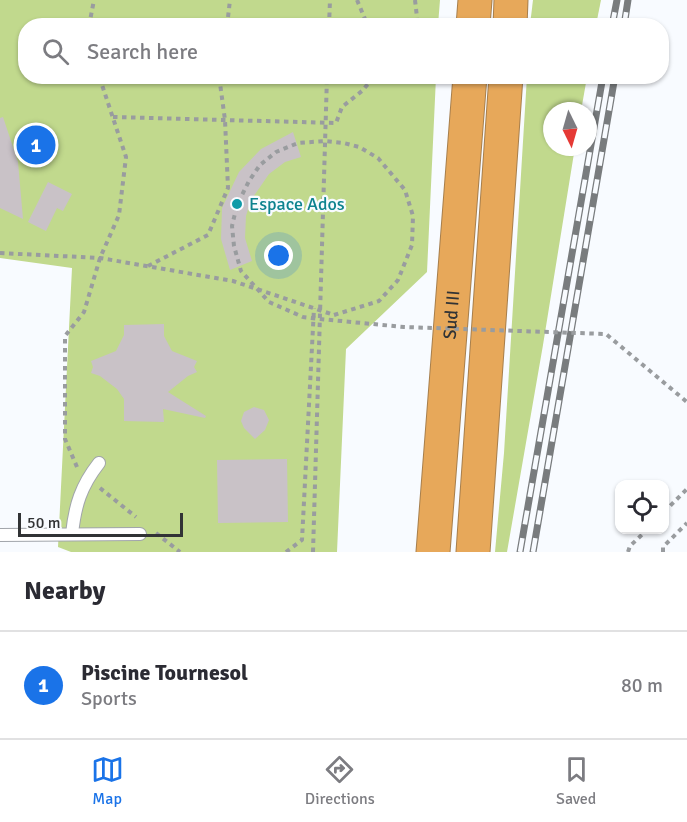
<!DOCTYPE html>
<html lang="en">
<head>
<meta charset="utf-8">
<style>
  body { margin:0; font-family:Signika,sans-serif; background:#f2f2f3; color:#2b2b33 }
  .controls { position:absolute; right:18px; bottom:18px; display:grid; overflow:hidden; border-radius:12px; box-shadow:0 2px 4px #0004 }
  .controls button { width:54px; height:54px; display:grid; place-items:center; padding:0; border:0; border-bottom:2px solid #e1e1e2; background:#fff; color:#2b2b33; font:30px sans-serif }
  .compass { position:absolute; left:543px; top:102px; width:54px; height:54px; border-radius:50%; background:#fff; box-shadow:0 2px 4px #0004; rotate:175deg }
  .scale { position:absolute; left:18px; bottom:15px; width:165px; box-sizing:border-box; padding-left:6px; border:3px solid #313335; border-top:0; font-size:16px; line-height:21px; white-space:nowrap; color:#313335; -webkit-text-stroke:4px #f8fbff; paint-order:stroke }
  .you { position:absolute; left:279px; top:256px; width:21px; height:21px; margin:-15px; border:4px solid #fff; border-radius:50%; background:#1a73e8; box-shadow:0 0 0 9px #1a73e833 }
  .badge { display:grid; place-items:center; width:39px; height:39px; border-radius:50%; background:#1a73e8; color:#fff; font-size:20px; font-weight:700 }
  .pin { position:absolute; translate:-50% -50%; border:3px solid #fff; box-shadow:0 2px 6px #0006 }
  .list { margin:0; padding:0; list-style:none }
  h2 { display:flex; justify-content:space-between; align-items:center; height:78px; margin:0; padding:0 24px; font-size:26px }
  h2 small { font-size:20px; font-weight:400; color:#7c7c81 }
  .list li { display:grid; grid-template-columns:39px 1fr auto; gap:18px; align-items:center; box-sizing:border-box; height:108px; padding:0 24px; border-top:2px solid #e1e1e2 }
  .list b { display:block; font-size:22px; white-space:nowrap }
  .list p { margin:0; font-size:20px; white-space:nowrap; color:#7c7c81 }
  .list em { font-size:20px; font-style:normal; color:#7c7c81 }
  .icon { flex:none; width:33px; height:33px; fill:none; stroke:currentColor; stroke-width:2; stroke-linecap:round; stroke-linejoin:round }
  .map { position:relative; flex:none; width:687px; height:552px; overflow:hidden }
  .search { position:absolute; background:#fff; box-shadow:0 2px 4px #0004; left:18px; right:18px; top:18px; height:66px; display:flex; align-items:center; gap:15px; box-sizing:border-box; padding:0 21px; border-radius:24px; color:#7c7c81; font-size:22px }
  .sheet { height:186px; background:#fff }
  nav { display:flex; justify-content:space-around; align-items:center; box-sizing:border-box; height:84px; border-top:2px solid #e1e1e2; background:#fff; font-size:16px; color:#7c7c81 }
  nav a { display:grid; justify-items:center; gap:3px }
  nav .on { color:#1a73e8 }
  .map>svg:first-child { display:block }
  .green { fill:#c1d98d }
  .building { fill:#c9c2c7 }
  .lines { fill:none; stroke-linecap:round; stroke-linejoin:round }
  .lane-casing { stroke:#a1a5ab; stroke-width:14 }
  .highway-casing { stroke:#a77f4d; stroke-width:35 }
  .path { stroke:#999c9f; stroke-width:4; stroke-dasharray:4.5 4.5; stroke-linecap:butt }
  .lane { stroke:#fff; stroke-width:12 }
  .highway { stroke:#e7a85a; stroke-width:33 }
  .rail-casing { stroke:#797c7e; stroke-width:7 }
  .rail { stroke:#f8fbff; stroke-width:4.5; stroke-dasharray:14; stroke-linecap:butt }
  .path-bridge { stroke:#999c9f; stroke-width:4; stroke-dasharray:4.5 4.5; stroke-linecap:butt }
  .culture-dot { fill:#0f9aa8; stroke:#f8fbff; stroke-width:2 }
  .labels { text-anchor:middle; stroke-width:4.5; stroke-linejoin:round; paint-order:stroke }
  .culture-label { font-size:18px; fill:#0d838f; stroke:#f8fbff; text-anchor:start }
  .street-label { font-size:18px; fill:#313335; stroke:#f8fbff }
</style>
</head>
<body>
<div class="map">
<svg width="687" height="552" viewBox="0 0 687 552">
  <rect width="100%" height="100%" fill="#f8fbff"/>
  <!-- green -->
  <g class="green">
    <path d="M0 0H440L438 25 26 26V76L436 77 427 272 346 349 337 552H71L58 547 72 268 0 258Z"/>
    <path d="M533 0H601L596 25H530Z"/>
    <path d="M527 76 587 77 581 111H552V147H575L543 345 507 552H495L504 453Z"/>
  </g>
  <!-- building -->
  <g class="building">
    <path d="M3 117 18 162 23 219 0 208V118Z"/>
    <path d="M293 132 301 157 285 162 269 174 251 200 246 216 245 238 252 261 230 270 221 239 222 208 239 172 261 149Z"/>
    <path d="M48 182 72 194 63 211 57 208 46 231 28 222Z"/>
    <path d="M164 324V336L172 351 197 361 194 367 197 372 188 376 168 392 206 416 205 418 163 409 164 422 124 421V399L117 389 100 376 91 373 93 367 91 361 116 351 124 335V325Z"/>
    <path d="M254 407 264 410 269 420 265 430 255 439 244 428 241 421 244 412Z"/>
    <path d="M287 459 288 522 218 523 217 460Z"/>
  </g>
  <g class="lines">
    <!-- lane casing -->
    <g class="lane-casing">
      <g id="lane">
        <path d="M72 534C75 505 81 486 99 463"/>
        <path d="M0 535 140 534"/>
      </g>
    </g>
    <!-- highway casing -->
    <g class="highway-casing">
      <g id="highway">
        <path d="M473 26 475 0"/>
        <path d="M510 26 511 0"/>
        <path id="s1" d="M433 552 470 76"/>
        <path d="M473 552 506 76"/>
      </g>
    </g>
    <!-- path -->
    <g class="path">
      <path d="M357 0 365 19 367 26"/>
      <path d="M415 0 418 26"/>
      <path d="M89 26 94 0"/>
      <path d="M227 26 230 0"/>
      <path d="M329 26 330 0"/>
      <path d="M113 117 336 123 342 107 362 91 373 78V76"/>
      <path d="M0 253 100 258 233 281 334 315"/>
      <path d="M148 266 208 235 228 188 225 120 219 76"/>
      <path d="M77 467 65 439V336L84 312 100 258 119 215 126 157 99 76"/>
      <path d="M100 488 136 517"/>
      <path d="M664 512 687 489"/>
      <path d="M156 533 180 552"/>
      <path d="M286 552 302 540 314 308"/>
      <path d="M628 552 630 546 647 530"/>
      <path d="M663 552V547L687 523"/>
    </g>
    <!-- lane -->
    <use href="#lane" class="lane"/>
    <!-- highway -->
    <use href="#highway" class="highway"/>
    <!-- rail casing -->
    <g class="rail-casing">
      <g id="rail">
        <path d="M612 26 617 0"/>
        <path d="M624 26 628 0"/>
        <path d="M520 552 603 76"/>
        <path d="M533 552 615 76"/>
      </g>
    </g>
    <!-- rail -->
    <use href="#rail" class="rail"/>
    <!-- path-bridge -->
    <g class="path-bridge">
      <path d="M334 315 379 301 398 280 412 245 413 216 405 190 378 158 359 147 344 143 325 141 298 143 276 152 260 165 249 181 237 205 232 226 234 246 241 271 269 302 303 317 320 319 404 327 606 334 687 402"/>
      <path d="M313 552 327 76"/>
    </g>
  </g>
  <!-- markers -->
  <circle class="culture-dot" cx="237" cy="204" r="6"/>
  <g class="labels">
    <!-- culture labels -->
    <g class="culture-label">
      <text x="249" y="210">Espace Ados</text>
    </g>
    <!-- street labels -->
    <g class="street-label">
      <text dy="6" stroke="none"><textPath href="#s1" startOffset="238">Sud III</textPath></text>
    </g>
  </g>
</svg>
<div class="controls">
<button><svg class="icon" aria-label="locate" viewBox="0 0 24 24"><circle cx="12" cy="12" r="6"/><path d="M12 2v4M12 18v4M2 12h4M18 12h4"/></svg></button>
</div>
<svg class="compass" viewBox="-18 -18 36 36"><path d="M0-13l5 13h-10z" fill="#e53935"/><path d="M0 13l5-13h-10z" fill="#7c7c81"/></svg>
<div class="scale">50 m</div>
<div class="you"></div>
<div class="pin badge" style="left:36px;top:145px">1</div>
<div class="search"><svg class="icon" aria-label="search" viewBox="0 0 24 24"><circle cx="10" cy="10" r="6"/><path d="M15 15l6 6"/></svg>Search here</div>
</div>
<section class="sheet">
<h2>Nearby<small></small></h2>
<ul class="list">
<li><span class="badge">1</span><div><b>Piscine Tournesol</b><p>Sports</p></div><em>80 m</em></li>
</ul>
</section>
<nav>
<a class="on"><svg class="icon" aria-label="map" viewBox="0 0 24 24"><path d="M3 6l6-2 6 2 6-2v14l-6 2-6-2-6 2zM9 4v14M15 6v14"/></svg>Map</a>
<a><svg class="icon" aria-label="directions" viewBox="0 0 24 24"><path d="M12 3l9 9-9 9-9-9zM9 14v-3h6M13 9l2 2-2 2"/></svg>Directions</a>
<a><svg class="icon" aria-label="saved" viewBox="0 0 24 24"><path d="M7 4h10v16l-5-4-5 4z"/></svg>Saved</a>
</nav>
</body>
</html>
